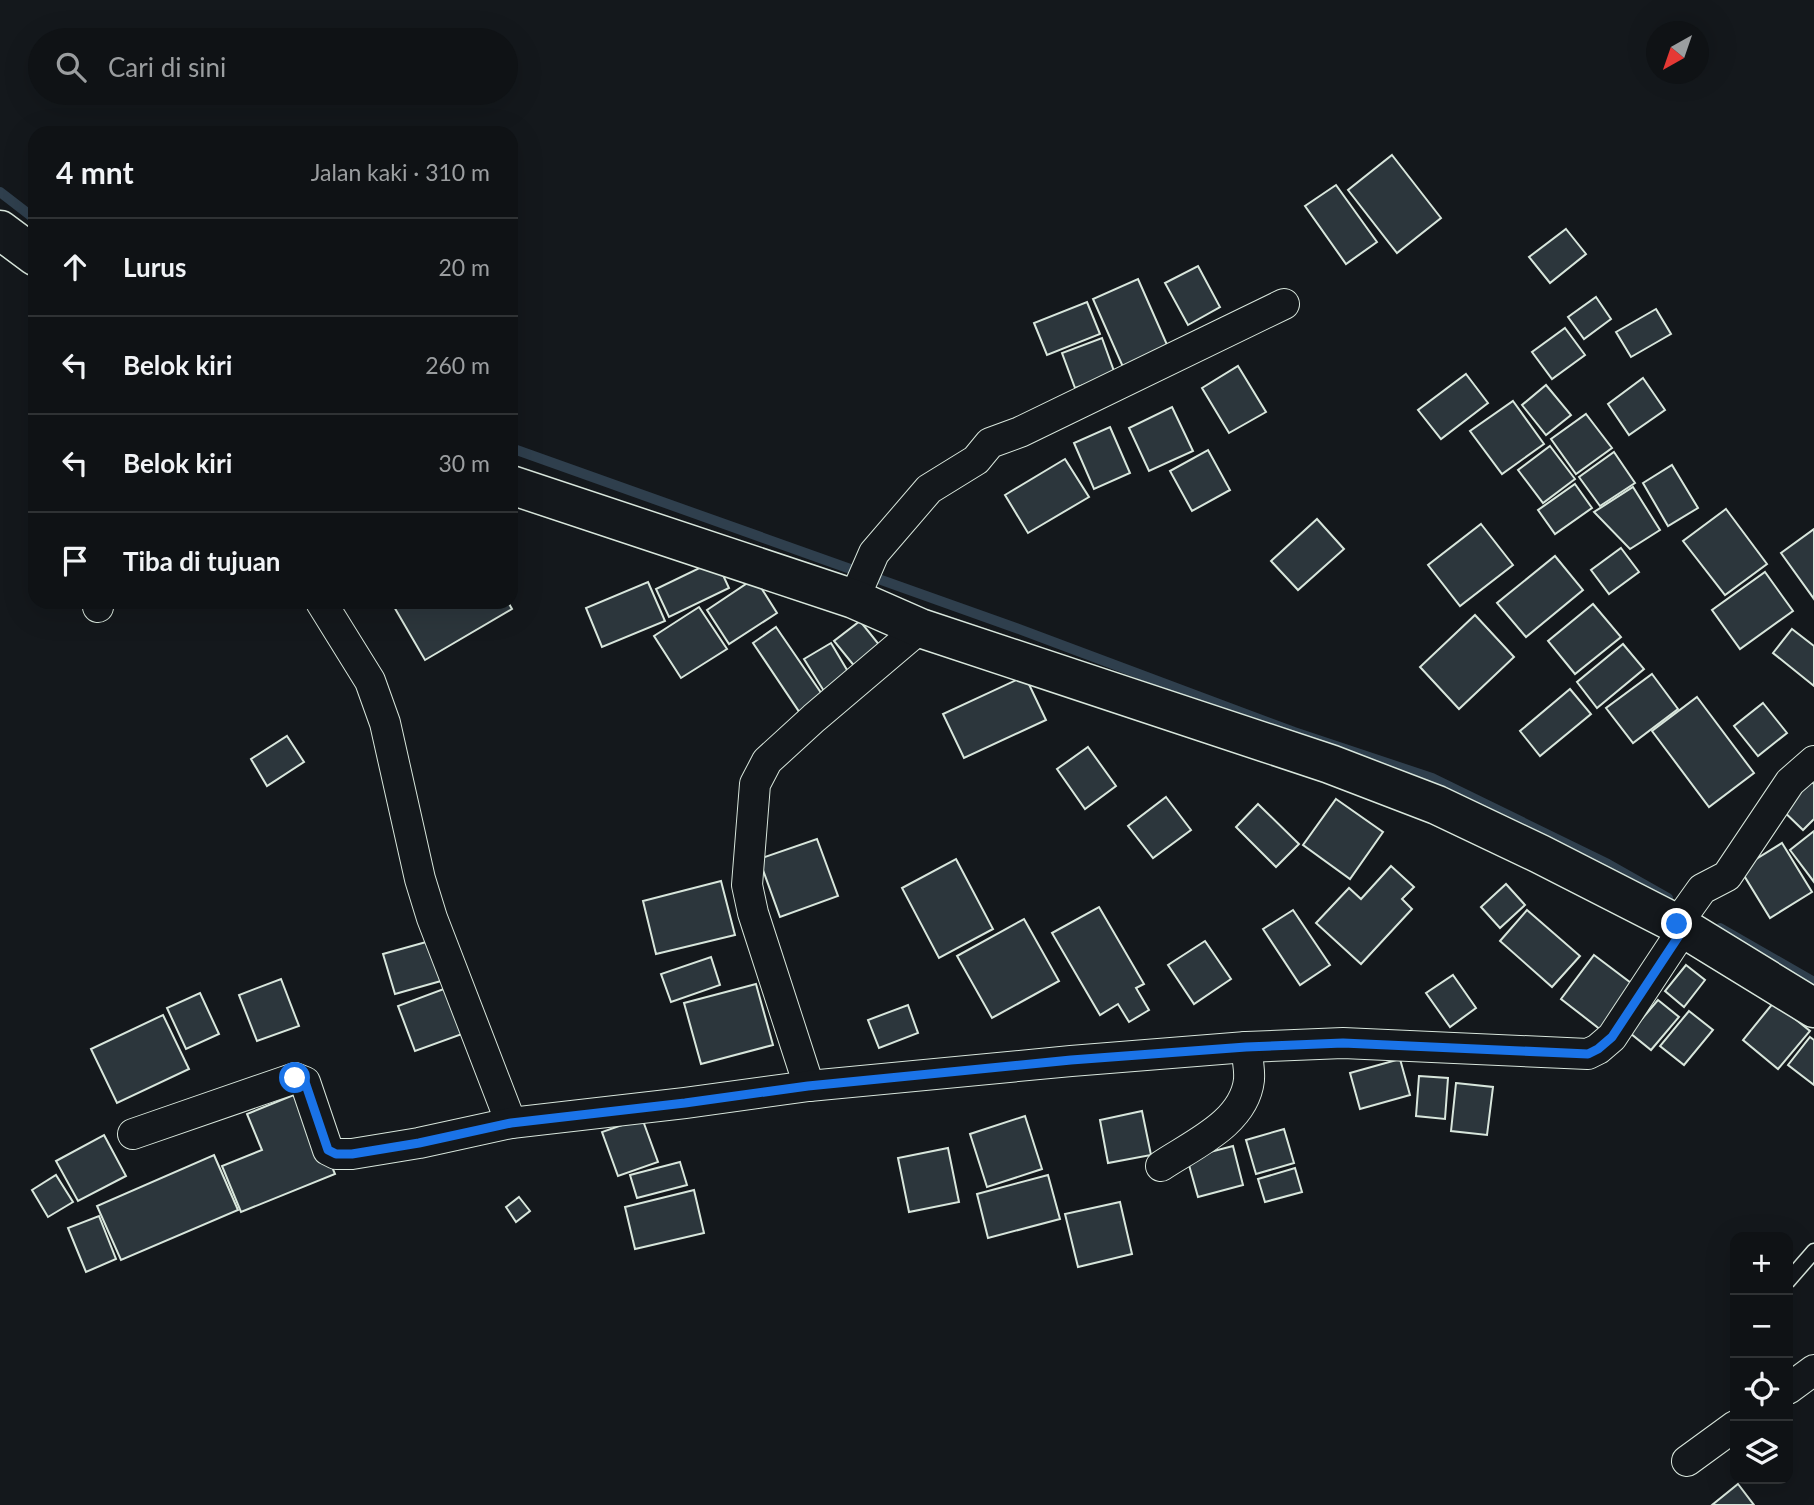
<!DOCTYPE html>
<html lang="id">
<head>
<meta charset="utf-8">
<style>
  body { margin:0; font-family:Lato,sans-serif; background:#181b1e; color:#f1f3f6 }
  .controls { position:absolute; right:21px; bottom:21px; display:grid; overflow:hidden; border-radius:14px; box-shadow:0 7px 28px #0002 }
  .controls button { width:63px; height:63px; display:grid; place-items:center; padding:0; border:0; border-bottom:2px solid #2f3234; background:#0f1215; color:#f1f3f6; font:35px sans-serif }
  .compass { position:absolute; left:1646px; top:21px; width:63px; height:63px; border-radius:50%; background:#0f1215; box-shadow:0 7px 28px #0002; rotate:220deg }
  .stop { position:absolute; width:21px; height:21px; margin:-16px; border:5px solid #1a73e8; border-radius:50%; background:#fff }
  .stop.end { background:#1a73e8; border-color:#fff; box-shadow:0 2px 7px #0008 }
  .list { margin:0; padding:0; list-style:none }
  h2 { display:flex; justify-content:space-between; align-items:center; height:91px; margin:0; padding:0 28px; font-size:30px }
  h2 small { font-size:23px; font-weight:400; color:#9b9ea0 }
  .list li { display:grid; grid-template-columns:46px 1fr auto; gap:21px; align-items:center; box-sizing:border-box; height:98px; padding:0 28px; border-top:2px solid #2f3234 }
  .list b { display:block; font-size:26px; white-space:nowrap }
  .list em { font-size:23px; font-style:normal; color:#9b9ea0 }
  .icon { flex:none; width:38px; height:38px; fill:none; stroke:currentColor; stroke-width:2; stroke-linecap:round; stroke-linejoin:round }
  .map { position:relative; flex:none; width:1814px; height:1505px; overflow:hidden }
  .search { position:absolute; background:#0f1215; box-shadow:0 7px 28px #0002; left:28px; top:28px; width:490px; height:77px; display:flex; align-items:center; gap:18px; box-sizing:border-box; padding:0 24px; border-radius:38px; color:#9b9ea0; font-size:26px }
  .panel { position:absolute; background:#0f1215; box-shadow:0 7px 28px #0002; left:28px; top:126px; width:490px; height:483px; border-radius:21px }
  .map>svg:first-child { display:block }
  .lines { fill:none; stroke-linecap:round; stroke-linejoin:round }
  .stream { stroke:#2f3f4d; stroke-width:10 }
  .building { fill:#2c363c; stroke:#d8e6dc; stroke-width:2 }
  .lane-casing { stroke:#d8e6dc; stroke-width:17 }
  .street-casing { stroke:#d8e6dc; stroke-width:32 }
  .secondary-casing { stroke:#d8e6dc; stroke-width:41 }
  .lane { stroke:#14181c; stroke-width:14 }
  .street { stroke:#14181c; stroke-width:30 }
  .secondary { stroke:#14181c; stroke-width:38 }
  .route { stroke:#1a73e8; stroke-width:9 }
</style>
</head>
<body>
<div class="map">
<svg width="1814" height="1505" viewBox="0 0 1814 1505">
  <rect width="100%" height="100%" fill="#14181c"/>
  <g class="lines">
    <!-- stream -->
    <g class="stream">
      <path d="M0 192 35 219"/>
      <path d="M511 448 1016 628 1294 732 1432 778 1608 864 1668 898"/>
      <path d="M1720 928 1814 982"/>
    </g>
  </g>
  <!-- building -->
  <g class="building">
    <path d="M1392 155 1441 218 1397 253 1348 190Z"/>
    <path d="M1336 185 1377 242 1346 264 1305 206Z"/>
    <path d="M1566 229 1586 254 1550 283 1529 257Z"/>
    <path d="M1198 266 1220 307 1188 325 1165 283Z"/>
    <path d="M1138 279 1168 347 1123 367 1093 299Z"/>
    <path d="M1596 297 1611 319 1584 339 1568 317Z"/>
    <path d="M1087 302 1100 334 1047 355 1034 323Z"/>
    <path d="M1656 309 1671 334 1631 357 1616 332Z"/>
    <path d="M1565 328 1585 355 1552 379 1532 352Z"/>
    <path d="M1102 338 1115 374 1075 388 1062 353Z"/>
    <path d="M1238 366 1266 412 1229 433 1202 388Z"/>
    <path d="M1466 374 1488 403 1441 439 1418 410Z"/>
    <path d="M1643 378 1665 410 1629 435 1608 404Z"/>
    <path d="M1546 385 1571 415 1546 435 1522 405Z"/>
    <path d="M1513 401 1544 444 1502 474 1470 431Z"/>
    <path d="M1172 407 1193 451 1149 471 1129 428Z"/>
    <path d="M1586 414 1612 448 1576 474 1551 439Z"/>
    <path d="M1110 427 1130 473 1094 489 1074 443Z"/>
    <path d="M1550 446 1575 479 1543 503 1518 470Z"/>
    <path d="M1208 450 1230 490 1192 511 1170 471Z"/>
    <path d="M1614 452 1635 483 1600 506 1579 477Z"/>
    <path d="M1065 459 1089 497 1028 533 1005 495Z"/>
    <path d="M1672 465 1698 508 1668 526 1643 483Z"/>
    <path d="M1575 484 1592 508 1555 534 1538 510Z"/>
    <path d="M1633 487 1660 530 1630 549 1594 512Z"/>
    <path d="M1726 509 1767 564 1725 595 1683 541Z"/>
    <path d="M1317 519 1344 549 1298 590 1271 561Z"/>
    <path d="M1481 524 1513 565 1460 606 1428 565Z"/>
    <path d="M1814 529V599L1781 553Z"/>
    <path d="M1621 548 1639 572 1609 594 1591 570Z"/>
    <path d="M1555 556 1583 590 1526 637 1497 603Z"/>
    <path d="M716 560 729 588 669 617 656 589Z"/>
    <path d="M1765 572 1793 611 1740 649 1712 610Z"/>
    <path d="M755 578 777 613 729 644 707 610Z"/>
    <path d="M648 582 665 621 602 647 586 608Z"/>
    <path d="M397 602H508L512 609 425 660 393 605Z"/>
    <path d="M1593 604 1621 637 1575 674 1548 641Z"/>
    <path d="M699 607 727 649 681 678 654 636Z"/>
    <path d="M1475 615 1514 657 1459 709 1420 667Z"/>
    <path d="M860 621 885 652 860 673 834 641Z"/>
    <path d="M776 627 826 700 802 716 753 643Z"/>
    <path d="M1792 629 1814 646V686L1773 653Z"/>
    <path d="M831 643 853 680 827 696 804 659Z"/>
    <path d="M1623 644 1644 669 1597 708 1577 682Z"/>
    <path d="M1652 674 1678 709 1633 743 1606 708Z"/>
    <path d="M1025 676 1046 720 964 758 943 714Z"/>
    <path d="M1570 689 1591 714 1540 756 1520 731Z"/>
    <path d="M1697 697 1754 773 1709 807 1652 731Z"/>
    <path d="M1763 703 1787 733 1758 756 1734 726Z"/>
    <path d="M287 736 304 762 267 786 251 759Z"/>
    <path d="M1088 747 1116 786 1085 809 1057 769Z"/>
    <path d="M1805 775 1814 784V819L1803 830 1776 804Z"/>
    <path d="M1166 797 1191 830 1153 858 1128 826Z"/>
    <path d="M1336 799 1383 832 1350 879 1303 845Z"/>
    <path d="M1258 804 1299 844 1276 867 1236 827Z"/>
    <path d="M1814 831V882L1790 850Z"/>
    <path d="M817 839 838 896 780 917 759 859Z"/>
    <path d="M1782 843 1812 892 1770 918 1740 869Z"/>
    <path d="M956 859 993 929 939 958 902 888Z"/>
    <path d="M1391 866 1414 887 1402 899 1412 909 1361 964 1316 923 1349 888 1361 899Z"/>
    <path d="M721 881 735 935 656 954 643 901Z"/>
    <path d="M1506 884 1525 905 1500 928 1481 907Z"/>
    <path d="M1099 907 1144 984 1136 988 1149 1010 1129 1022 1118 1004 1100 1015 1052 933Z"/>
    <path d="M1293 910 1330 965 1300 985 1263 929Z"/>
    <path d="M1527 910 1580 956 1552 987 1500 941Z"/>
    <path d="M1024 919 1059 981 992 1018 957 956Z"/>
    <path d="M437 939 448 979 395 994 383 954Z"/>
    <path d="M1205 941 1231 979 1194 1004 1168 965Z"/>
    <path d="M1594 955 1635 986 1601 1030 1561 999Z"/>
    <path d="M711 957 720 985 671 1002 661 974Z"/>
    <path d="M1686 965 1705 980 1684 1007 1665 991Z"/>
    <path d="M1453 975 1476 1008 1450 1027 1426 993Z"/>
    <path d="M281 979 299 1026 257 1041 239 995Z"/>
    <path d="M756 984 773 1045 701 1064 684 1003Z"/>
    <path d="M449 987 465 1033 415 1051 398 1006Z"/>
    <path d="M200 993 219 1034 186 1049 167 1008Z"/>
    <path d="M1658 1000 1679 1017 1651 1050 1630 1033Z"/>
    <path d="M1774 1002 1810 1031 1778 1069 1743 1040Z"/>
    <path d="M908 1005 918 1033 879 1048 868 1020Z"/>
    <path d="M1689 1011 1713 1030 1684 1065 1660 1046Z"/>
    <path d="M163 1015 189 1069 117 1103 91 1049Z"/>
    <path d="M1810 1037 1814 1040V1085L1788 1065Z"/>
    <path d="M1400 1059 1410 1095 1360 1109 1350 1073Z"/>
    <path d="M1419 1076 1448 1078 1445 1119 1416 1116Z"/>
    <path d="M1456 1083 1493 1087 1487 1135 1451 1131Z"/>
    <path d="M301 1092 335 1174 241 1212 222 1166 262 1150 247 1114Z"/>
    <path d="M1142 1111 1151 1155 1108 1163 1100 1120Z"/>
    <path d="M1025 1116 1042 1169 987 1187 970 1134Z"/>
    <path d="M642 1118 658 1162 618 1176 602 1132Z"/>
    <path d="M1284 1129 1294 1163 1256 1174 1246 1140Z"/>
    <path d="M104 1135 126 1176 78 1201 56 1161Z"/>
    <path d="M1233 1146 1243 1185 1198 1197 1187 1158Z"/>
    <path d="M948 1148 959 1202 909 1212 898 1158Z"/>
    <path d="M214 1155 238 1210 121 1260 97 1206Z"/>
    <path d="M680 1162 687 1185 637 1198 630 1175Z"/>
    <path d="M1295 1168 1302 1192 1265 1202 1258 1179Z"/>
    <path d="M56 1175 73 1202 48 1217 32 1190Z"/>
    <path d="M1048 1175 1060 1219 988 1238 977 1194Z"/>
    <path d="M694 1190 704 1233 635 1249 625 1207Z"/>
    <path d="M519 1197 530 1211 516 1222 506 1207Z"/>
    <path d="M1120 1202 1132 1254 1078 1267 1065 1214Z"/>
    <path d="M99 1216 116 1259 86 1272 68 1228Z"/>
    <path d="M1738 1484 1754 1505H1712Z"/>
  </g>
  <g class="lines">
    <!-- lane casing -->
    <g class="lane-casing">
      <path id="lane" d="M1788 1281 1814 1251"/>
    </g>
    <!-- street casing -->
    <g class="street-casing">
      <g id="street">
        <path d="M854 599 874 553 929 489 976 460 990 443 1020 432 1284 304"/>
        <path d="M321 602 370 681 385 723 420 879 432 918 511 1123"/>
        <path d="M98 607 99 602"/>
        <path d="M1677 924 1702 889 1727 876 1790 782 1814 761"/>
        <path d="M809 1086 753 913 747 885 755 784 767 761 814 718 920 628"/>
        <path d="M133 1134 295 1078 305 1082 328 1150 336 1154H352L419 1143 511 1123 685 1103 809 1086 1071 1061 1246 1047 1343 1043 1588 1054 1598 1049 1612 1037 1684 928"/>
        <path d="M1161 1166C1194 1144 1244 1123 1249 1080 1250 1069 1247 1057 1246 1047"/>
        <path d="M1788 1389 1814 1370"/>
        <path d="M1687 1461 1735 1426"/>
      </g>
    </g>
    <!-- secondary casing -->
    <g class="secondary-casing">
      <g id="secondary">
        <path d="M0 230 35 256"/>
        <path d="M511 485 854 599 920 628 1330 764 1437 805 1540 854 1677 924 1814 1008"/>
      </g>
    </g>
    <!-- lane -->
    <use href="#lane" class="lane"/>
    <!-- street -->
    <use href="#street" class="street"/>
    <!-- secondary -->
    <use href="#secondary" class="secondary"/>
  </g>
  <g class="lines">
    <!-- route -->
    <path class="route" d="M295 1078 305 1082 328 1150 336 1154H352L419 1143 511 1123 685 1103 808 1086 1071 1060 1246 1047 1343 1043 1588 1054 1598 1049 1612 1037 1684 928 1677 924"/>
  </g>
</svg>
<div class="controls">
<button>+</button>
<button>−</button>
<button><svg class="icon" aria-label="locate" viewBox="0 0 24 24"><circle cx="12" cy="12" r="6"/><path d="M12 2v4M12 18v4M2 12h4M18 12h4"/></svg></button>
<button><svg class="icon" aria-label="layers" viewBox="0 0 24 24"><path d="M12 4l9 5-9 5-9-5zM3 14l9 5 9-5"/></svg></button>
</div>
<svg class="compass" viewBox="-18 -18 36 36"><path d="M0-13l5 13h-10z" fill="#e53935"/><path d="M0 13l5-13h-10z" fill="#9b9ea0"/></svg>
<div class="stop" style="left:295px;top:1078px"></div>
<div class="stop end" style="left:1677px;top:924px"></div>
<div class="search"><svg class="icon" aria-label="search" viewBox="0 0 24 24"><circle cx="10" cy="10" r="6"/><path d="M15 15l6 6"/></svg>Cari di sini</div>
<section class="panel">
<h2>4 mnt<small>Jalan kaki · 310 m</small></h2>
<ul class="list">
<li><svg class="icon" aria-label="ahead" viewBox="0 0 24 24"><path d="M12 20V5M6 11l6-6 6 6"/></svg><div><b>Lurus</b></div><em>20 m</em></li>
<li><svg class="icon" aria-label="left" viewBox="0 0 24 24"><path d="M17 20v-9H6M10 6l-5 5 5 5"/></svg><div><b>Belok kiri</b></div><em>260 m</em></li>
<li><svg class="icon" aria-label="left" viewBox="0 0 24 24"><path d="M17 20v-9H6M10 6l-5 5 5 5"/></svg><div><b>Belok kiri</b></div><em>30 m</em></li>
<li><svg class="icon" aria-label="arrive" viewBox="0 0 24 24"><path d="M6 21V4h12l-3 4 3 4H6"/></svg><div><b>Tiba di tujuan</b></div></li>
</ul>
</section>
</div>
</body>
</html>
